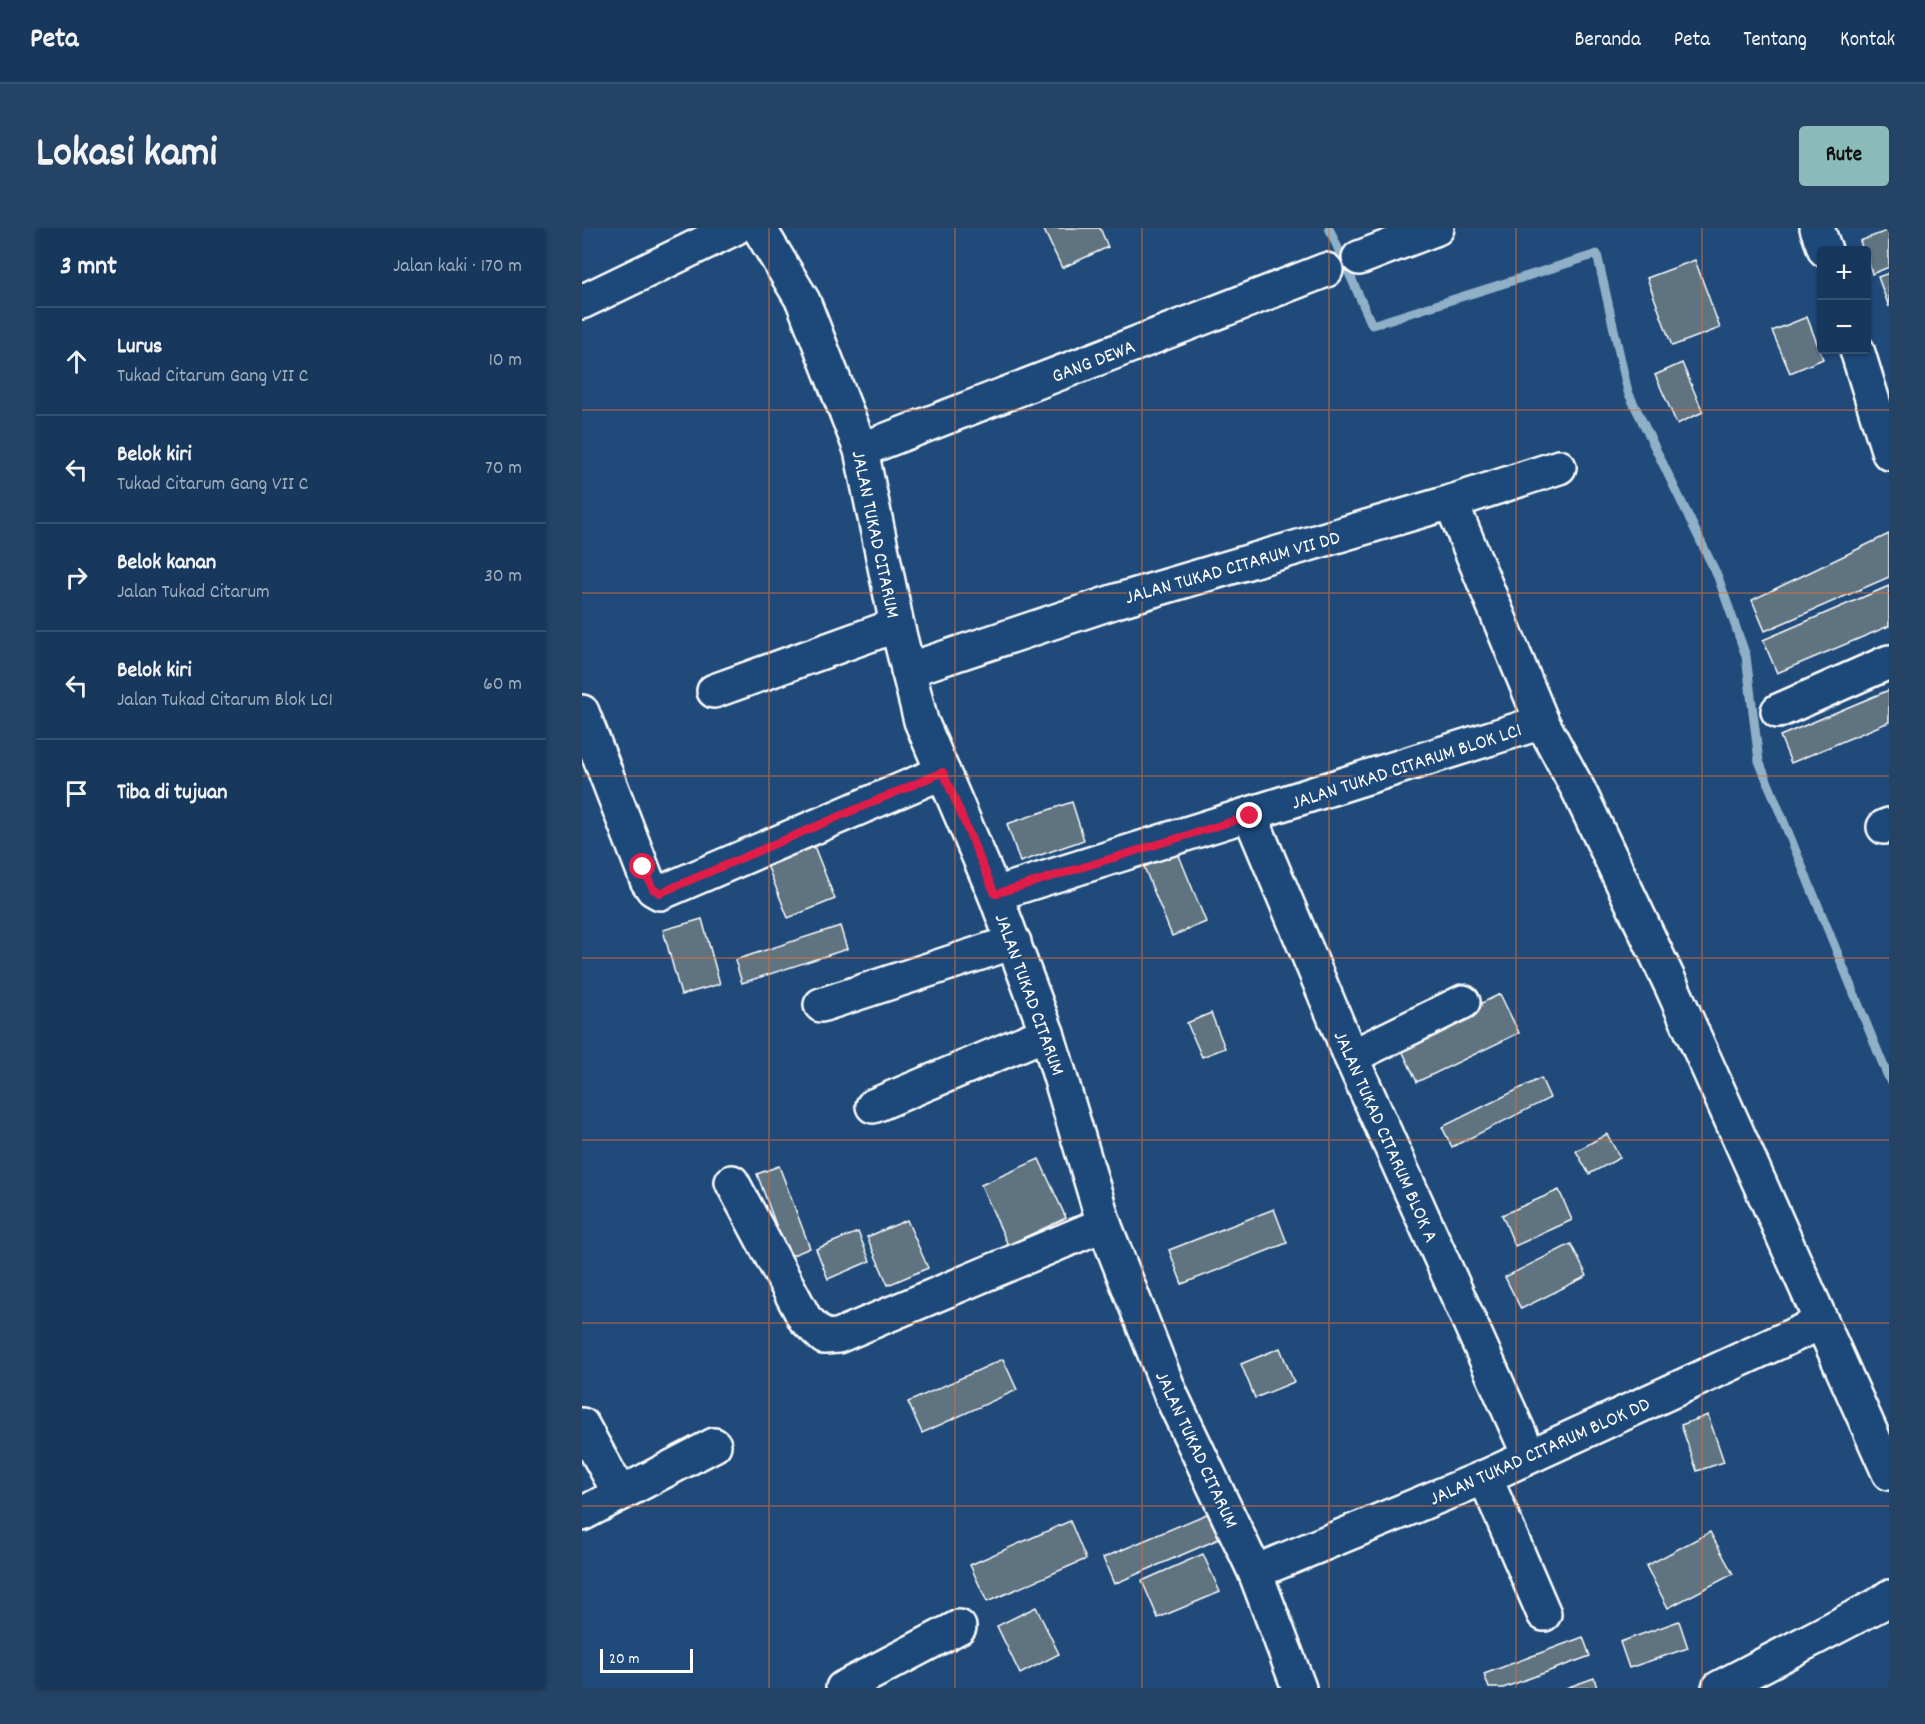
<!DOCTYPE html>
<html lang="id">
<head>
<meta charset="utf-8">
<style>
  body { margin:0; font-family:Dekko,sans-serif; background:#244365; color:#f1f3f6 }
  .controls { position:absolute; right:18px; top:18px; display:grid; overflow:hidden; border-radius:6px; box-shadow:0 2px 4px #0004 }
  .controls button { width:54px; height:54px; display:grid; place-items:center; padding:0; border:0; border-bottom:2px solid #365272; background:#17385c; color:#f1f3f6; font:30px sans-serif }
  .scale { position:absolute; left:18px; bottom:15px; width:93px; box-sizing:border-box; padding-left:6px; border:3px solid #fff; border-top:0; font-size:16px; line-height:21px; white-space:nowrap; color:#fff; -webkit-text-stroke:4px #1f4a7a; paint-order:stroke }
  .stop { position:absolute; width:18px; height:18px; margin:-14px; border:4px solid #e11d48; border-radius:50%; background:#fff }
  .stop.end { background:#e11d48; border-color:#fff; box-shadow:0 2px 6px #0008 }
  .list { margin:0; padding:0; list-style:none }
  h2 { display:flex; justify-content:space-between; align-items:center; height:78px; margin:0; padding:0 24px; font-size:26px }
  h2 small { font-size:20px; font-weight:400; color:#9eacbb }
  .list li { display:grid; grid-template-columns:39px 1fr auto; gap:18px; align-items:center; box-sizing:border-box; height:108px; padding:0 24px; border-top:2px solid #365272 }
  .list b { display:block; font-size:22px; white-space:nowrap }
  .list p { margin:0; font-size:20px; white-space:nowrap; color:#9eacbb }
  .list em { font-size:20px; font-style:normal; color:#9eacbb }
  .icon { flex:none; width:33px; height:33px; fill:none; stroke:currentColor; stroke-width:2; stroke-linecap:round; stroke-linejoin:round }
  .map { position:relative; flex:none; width:1307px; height:1460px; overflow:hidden; border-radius:6px }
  header { display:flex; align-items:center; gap:36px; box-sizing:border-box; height:84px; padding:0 30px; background:#17385c; border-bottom:2px solid #365272 }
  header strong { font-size:28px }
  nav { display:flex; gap:33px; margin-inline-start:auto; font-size:21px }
  .intro { display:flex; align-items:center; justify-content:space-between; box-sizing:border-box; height:144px; padding:0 36px }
  h1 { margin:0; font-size:42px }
  .button { padding:15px 27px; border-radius:6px; background:#8bbbb9; color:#111; font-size:21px; font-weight:700 }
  main { display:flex; gap:36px; padding:0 36px }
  aside { flex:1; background:#17385c; border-radius:6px; box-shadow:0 2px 4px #0004 }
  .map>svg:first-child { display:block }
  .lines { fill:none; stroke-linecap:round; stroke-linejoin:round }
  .stream { stroke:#8fb0c7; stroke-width:9 }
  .building { fill:#5f7381; stroke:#fff; stroke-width:1.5 }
  .minor-casing { stroke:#fff; stroke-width:38 }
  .minor { stroke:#1f4a7a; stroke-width:33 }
  .route { stroke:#e11d48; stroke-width:8 }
  .grid { fill:none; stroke:#eb7230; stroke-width:1.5; stroke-opacity:0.55 }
  .labels { text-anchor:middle; stroke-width:4.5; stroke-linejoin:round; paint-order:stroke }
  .street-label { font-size:20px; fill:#fff; stroke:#1f4a7a }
</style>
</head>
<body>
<header>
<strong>Peta</strong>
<nav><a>Beranda</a><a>Peta</a><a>Tentang</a><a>Kontak</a></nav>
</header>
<div class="intro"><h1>Lokasi kami</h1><a class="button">Rute</a></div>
<main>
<aside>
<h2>3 mnt<small>Jalan kaki · 170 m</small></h2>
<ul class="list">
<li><svg class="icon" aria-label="ahead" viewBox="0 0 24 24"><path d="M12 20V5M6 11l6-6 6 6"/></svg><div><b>Lurus</b><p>Tukad Citarum Gang VII C</p></div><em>10 m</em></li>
<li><svg class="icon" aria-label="left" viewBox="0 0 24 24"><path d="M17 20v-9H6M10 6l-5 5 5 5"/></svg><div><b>Belok kiri</b><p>Tukad Citarum Gang VII C</p></div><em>70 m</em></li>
<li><svg class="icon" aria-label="right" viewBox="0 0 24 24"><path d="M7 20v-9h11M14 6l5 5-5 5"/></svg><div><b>Belok kanan</b><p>Jalan Tukad Citarum</p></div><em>30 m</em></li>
<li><svg class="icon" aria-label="left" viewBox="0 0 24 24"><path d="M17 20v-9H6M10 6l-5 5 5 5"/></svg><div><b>Belok kiri</b><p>Jalan Tukad Citarum Blok LC1</p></div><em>60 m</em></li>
<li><svg class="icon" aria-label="arrive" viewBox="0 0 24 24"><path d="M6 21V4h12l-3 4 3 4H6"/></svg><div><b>Tiba di tujuan</b></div></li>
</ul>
</aside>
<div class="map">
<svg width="1307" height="1460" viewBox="0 0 1307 1460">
  <rect width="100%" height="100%" fill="#1f4a7a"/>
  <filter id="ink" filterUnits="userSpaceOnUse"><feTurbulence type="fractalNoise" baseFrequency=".0167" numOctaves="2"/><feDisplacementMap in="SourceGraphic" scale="12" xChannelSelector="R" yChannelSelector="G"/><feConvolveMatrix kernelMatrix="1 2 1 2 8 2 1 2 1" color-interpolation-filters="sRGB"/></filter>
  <g filter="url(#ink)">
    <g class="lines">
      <!-- stream -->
      <path class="stream" d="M747 0 790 97 1015 26 1046 164 1136 349 1164 428 1177 533 1307 851"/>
    </g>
    <!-- building -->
    <g class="building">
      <path d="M461 0H518L526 19 480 40Z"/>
      <path d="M1307 2V39L1290 46 1284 22H1281L1278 13Z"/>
      <path d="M1113 32 1138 100 1090 118 1065 50Z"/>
      <path d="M1307 45V79L1296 49Z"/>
      <path d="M1225 89 1241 131 1208 145 1190 103Z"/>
      <path d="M1100 135 1121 184 1095 196 1073 147Z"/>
      <path d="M1307 306V349L1183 403 1170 372Z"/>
      <path d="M1307 358V398L1195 445 1181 412Z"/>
      <path d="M1307 462V494L1209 535 1198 508Z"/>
      <path d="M490 574 502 612 438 634 425 596Z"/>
      <path d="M232 618 253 671 206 690 185 637Z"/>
      <path d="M596 625 624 694 590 708 562 639Z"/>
      <path d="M120 691 138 756 99 767 81 702Z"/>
      <path d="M258 698 265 721 160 755 153 732Z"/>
      <path d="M918 766 937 805 835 854 817 816Z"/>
      <path d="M629 785 643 820 620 829 605 795Z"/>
      <path d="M959 850 968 870 870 919 860 899Z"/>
      <path d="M1025 906 1038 930 1007 946 994 923Z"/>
      <path d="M457 931 484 990 426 1017 399 957Z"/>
      <path d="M197 938 228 1020 206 1029 175 946Z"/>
      <path d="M977 962 990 992 933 1018 920 987Z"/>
      <path d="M692 981 705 1015 600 1056 587 1022Z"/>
      <path d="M325 992 346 1040 306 1057 285 1009Z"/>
      <path d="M276 1004 288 1033 246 1051 234 1021Z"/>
      <path d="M989 1016 1005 1048 939 1081 923 1049Z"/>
      <path d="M698 1120 712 1154 673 1170 659 1136Z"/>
      <path d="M421 1131 435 1162 340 1205 326 1174Z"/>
      <path d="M1126 1187 1142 1234 1115 1243 1099 1197Z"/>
      <path d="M627 1285 639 1310 532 1356 521 1330Z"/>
      <path d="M488 1293 504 1331 405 1374 388 1337Z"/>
      <path d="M1128 1304 1151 1346 1086 1380 1064 1338Z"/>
      <path d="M621 1326 638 1364 576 1390 560 1353Z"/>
      <path d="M454 1379 477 1426 438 1446 415 1398Z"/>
      <path d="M1097 1393 1106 1420 1047 1440 1038 1414Z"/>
      <path d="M1001 1409 1008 1428 921 1460H907L902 1446Z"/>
      <path d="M1012 1450 1015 1460H984Z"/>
    </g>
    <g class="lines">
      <!-- minor casing -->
      <g class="minor-casing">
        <g id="minor">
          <path d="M177 0 221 73 279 222 315 397 339 493 413 666 465 805 522 996 589 1167 673 1344 717 1460"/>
          <path d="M1235 0 1243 22"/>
          <path d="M777 30 855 0"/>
          <path d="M0 74 153 0"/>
          <path d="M1275 122 1307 225"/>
          <path d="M279 222 744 42"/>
          <path d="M869 274 960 494 997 563 1090 759 1307 1245"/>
          <path d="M326 442 534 373 869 274 977 239"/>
          <path d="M132 463 315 397"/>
          <path d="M1196 483 1307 434"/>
          <path d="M0 484 65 652 71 661 78 665 361 544"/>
          <path d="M668 587 769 829 947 1227"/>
          <path d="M1302 599 1307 597"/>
          <path d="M413 666 960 494"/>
          <path d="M239 777 432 714"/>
          <path d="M769 829 881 774"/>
          <path d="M291 878 465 805"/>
          <path d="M150 954 223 1091 242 1109 256 1108 522 996"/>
          <path d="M0 1197 38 1266"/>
          <path d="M903 1249 962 1386"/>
          <path d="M0 1286 132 1217"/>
          <path d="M673 1344 903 1249 1238 1095"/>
          <path d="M261 1460 377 1399"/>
          <path d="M1137 1460 1298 1376 1307 1369"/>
        </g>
      </g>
      <!-- minor -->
      <use href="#minor" class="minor"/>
    </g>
  </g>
  <g class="lines" filter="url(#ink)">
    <!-- route -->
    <path class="route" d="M61 639 71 661 78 665 361 544 413 666 668 588"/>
  </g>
  <!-- grid -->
  <path class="grid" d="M187 0V1460M373 0V1460M560 0V1460M747 0V1460M934 0V1460M1120 0V1460M0 182H1307M0 365H1307M0 548H1307M0 730H1307M0 912H1307M0 1095H1307M0 1278H1307"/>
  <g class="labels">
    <!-- street labels -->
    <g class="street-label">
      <text transform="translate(511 132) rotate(-21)" y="7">GANG DEWA</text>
      <text transform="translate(295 306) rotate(78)" y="7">JALAN TUKAD CITARUM</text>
      <text transform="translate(650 338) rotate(-16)" y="7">JALAN TUKAD CITARUM VII DD</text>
      <text transform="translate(824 537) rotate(-18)" y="7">JALAN TUKAD CITARUM BLOK LC1</text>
      <text transform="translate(449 766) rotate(70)" y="7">JALAN TUKAD CITARUM</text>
      <text transform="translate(805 908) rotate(66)" y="7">JALAN TUKAD CITARUM BLOK A</text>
      <text transform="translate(616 1221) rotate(65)" y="7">JALAN TUKAD CITARUM</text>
      <text transform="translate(957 1222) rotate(-24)" y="7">JALAN TUKAD CITARUM BLOK DD</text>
    </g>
  </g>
</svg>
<div class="controls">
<button>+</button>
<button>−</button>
</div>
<div class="scale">20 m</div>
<div class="stop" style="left:61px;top:639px"></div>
<div class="stop end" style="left:668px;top:588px"></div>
</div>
</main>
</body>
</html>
